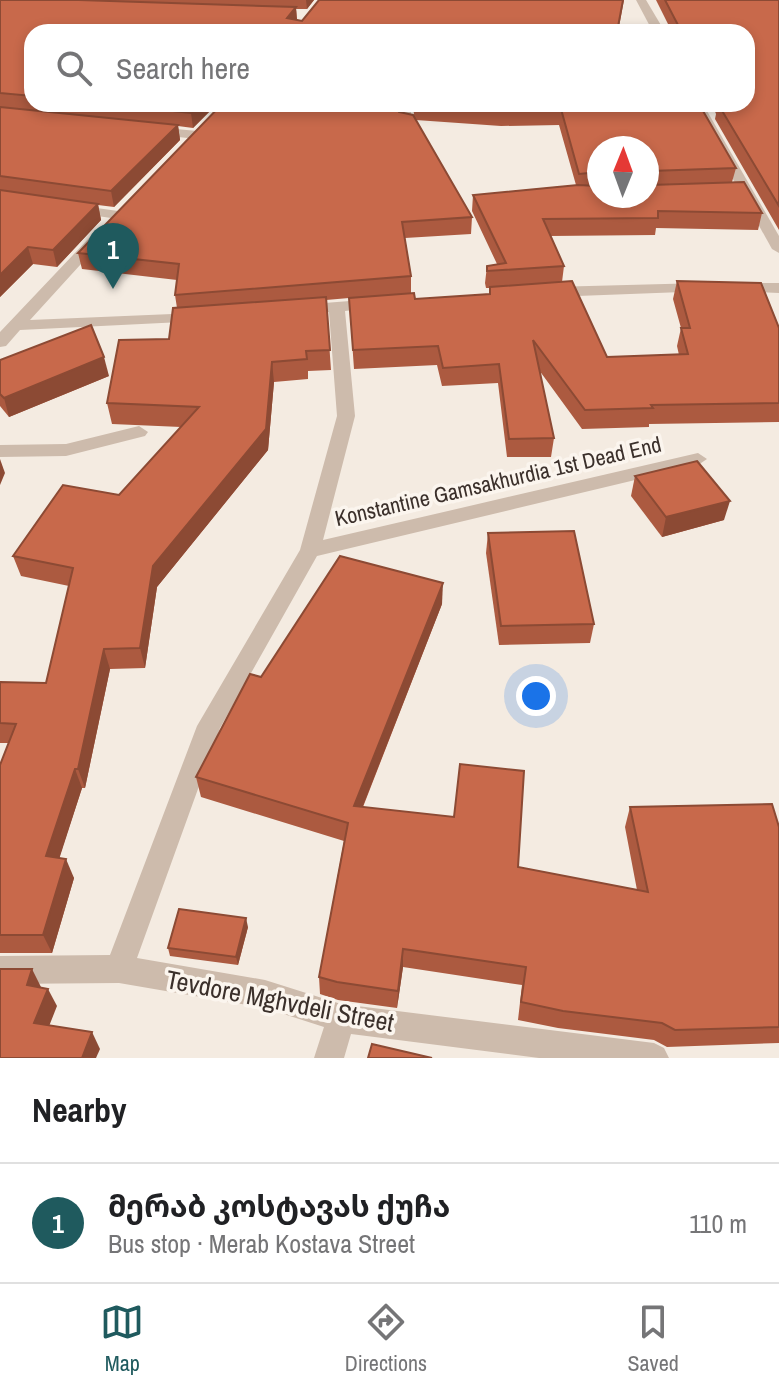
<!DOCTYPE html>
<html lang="en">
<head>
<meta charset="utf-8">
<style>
  body { margin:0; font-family:"Archivo Narrow","Noto Sans Georgian",sans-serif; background:#f6f6f6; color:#202124 }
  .compass { position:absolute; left:587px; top:136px; width:72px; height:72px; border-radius:50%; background:#fff; box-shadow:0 4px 12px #0003; rotate:1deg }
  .you { position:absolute; left:536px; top:696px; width:28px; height:28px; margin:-20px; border:6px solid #fff; border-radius:50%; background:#1a73e8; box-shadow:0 0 0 12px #1a73e833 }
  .badge { display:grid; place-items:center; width:52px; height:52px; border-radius:50%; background:#1f5a5e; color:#fff; font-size:26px; font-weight:700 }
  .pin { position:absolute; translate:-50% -66px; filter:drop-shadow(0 2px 4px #0008) }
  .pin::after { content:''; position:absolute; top:42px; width:28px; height:24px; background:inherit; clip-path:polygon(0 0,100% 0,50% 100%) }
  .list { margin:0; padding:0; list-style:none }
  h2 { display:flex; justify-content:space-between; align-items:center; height:104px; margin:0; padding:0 32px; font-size:34px }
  h2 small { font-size:26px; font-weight:400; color:#757577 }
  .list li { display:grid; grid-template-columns:52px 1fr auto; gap:24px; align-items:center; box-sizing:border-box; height:120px; padding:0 32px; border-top:2px solid #e0e0e0 }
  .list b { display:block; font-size:30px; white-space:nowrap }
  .list p { margin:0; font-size:26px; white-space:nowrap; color:#757577 }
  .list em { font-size:26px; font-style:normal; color:#757577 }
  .icon { flex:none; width:44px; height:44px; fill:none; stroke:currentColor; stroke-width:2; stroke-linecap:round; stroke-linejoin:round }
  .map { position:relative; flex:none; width:779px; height:1058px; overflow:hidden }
  .search { position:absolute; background:#fff; box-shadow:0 4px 12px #0003; left:24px; right:24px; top:24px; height:88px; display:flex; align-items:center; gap:20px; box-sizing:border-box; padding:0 28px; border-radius:24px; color:#757577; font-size:30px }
  .sheet { height:224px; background:#fff }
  nav { display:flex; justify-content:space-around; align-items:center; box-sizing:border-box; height:112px; border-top:2px solid #e0e0e0; background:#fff; font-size:22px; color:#757577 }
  nav a { display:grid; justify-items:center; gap:4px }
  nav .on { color:#1f5a5e }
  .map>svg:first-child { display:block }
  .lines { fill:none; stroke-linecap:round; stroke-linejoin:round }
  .minor { fill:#cdbbac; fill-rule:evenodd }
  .wall { fill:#ac5a40; fill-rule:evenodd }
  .shaded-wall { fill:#8c4a34 }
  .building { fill:#c8694b; stroke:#8c4a34; stroke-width:2 }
  .labels { text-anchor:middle; stroke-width:7; stroke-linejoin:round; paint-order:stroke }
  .street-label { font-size:22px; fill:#3b302b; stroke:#fbf5ee }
  .near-street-label { font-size:26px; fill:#3b302b; stroke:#fbf5ee }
</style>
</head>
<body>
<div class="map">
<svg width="779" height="1058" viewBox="0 0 779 1058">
  <rect width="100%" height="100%" fill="#f4ebe1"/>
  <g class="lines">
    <!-- minor -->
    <g class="minor">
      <path d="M636 0H646L665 32H653Z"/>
      <path d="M399 104H411V128L401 125Z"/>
      <path d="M691 104H703L779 236V253L772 249Z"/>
      <path d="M155 127 197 131 203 135 197 139 150 134V128Z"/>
      <path d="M75 205 118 211 125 215 118 219 70 212V206Z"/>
      <path d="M96 235 101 236V242L30 320 196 313 204 318 202 321 20 330 6 346 0 347V332L91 236Z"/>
      <path d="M703 283 709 285V291L551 297 543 292 551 287Z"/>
      <path d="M739 283H779V293L733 291V285Z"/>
      <path d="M375 299 381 301V307L345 311 355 416 323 540 698 453 707 459 698 465 317 556 220 728 137 958 265 980 341 1004 654 1043 664 1048 669 1058H539L351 1034 344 1058H314L324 1027 265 1008 119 983 0 984V956L110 955 197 726 300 550 337 416 329 312 299 315 291 310 299 305Z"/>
      <path d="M139 426 148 432 145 436 66 456 0 457V445L66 444Z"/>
    </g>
  </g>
  <!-- wall -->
  <g class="wall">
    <path d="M0 0H314L307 9H296L297 20 302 21 624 0 618 32H32V104H217L193 128 178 126 180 140 114 207 98 205 101 220 57 267 33 264 0 297Z"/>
    <path d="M656 0H779V230L715 119 716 114 712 104H747V32H672Z"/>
    <path d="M413 104H699L736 168 732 182 762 213 758 230 656 228 655 235 550 236 564 266 562 282 607 357 679 355 677 346 681 328 673 299 677 281 779 328V422L649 424V427L582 429 539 370 554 438 551 457H507L498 383 442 386 437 365 354 369 349 298 326 300 331 370 308 371V379L274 382 268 450 157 587 145 668 110 669 85 788H82L59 858 74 878 52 953H0V765L9 743H0V682L46 683 69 586 21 576 13 556 119 495 181 427 112 424 107 403 169 339 177 308 175 295 177 280 82 269 78 253 399 112 414 115ZM416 120 501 126 559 125 576 185 473 195 472 211 497 264 487 266 485 283 486 288H489V294L415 299 411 293V276L405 238 471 234 472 217ZM599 148 647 196H599Z"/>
    <path d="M0 360 109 376 9 417 0 406Z"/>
    <path d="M635 476 724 520 662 537 631 496Z"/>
    <path d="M488 533 594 624 590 643 499 645 486 553Z"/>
    <path d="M442 604 363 807 518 867 637 890 625 827 630 807 779 827V1043L667 1047 654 1040 558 1028 518 1020 522 985 403 967 397 1008 338 1000 320 994 319 977 344 841 201 797 196 777 261 677Z"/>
    <path d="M248 927 238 965 170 956 168 948Z"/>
  </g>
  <!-- shaded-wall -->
  <g class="shaded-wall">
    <path d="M306 0H314L307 9Z"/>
    <path d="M296 7 297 21 287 18Z"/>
    <path d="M200 104H217L193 128 191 113Z"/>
    <path d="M178 125 180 140 114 207 111 191Z"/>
    <path d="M98 204 101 220 57 267 53 250Z"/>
    <path d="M28 247 33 264 0 297V275Z"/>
    <path d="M104 357 109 376 9 417 4 398Z"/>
    <path d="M272 362 274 382 268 450 157 587 145 668 140 648 153 566Z"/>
    <path d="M0 459 5 473 0 485Z"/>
    <path d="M730 501 724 520 662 537 666 517Z"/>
    <path d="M443 583 442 604 355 826 354 806Z"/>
    <path d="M104 649 110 669 85 788 78 769Z"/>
    <path d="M75 769 82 788 54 875 46 856Z"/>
    <path d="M66 859 74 878 52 953 43 935Z"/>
    <path d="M246 918 248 927 238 965 236 957Z"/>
    <path d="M403 949V967L397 1008 398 991Z"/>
    <path d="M32 969 41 987 37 1002 27 985Z"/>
    <path d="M48 989 57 1006 44 1039 34 1023Z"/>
    <path d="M92 1032 100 1049 96 1058H82Z"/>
  </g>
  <!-- building -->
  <g class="building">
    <path d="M0 0H79L296 7 287 18 302 21 319 0H623L617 32H32V96L0 93Z"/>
    <path d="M665 0H779V206L718 104H747V32H694L692 26 679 27Z"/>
    <path d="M106 104H200L191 113Z"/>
    <path d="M222 104H398L399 112 413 115 472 217 402 222 411 276 175 295 179 264 78 253Z"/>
    <path d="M414 104H699L736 168 650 171 647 174V148H599V172L579 174 561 109 502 111Z"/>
    <path d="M0 107 178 125 111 191 0 176Z"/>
    <path d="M744 182 762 213 658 211V218L543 219 564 266 487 271V266L506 263 473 195 578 185 599 186V196H647V184L650 185Z"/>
    <path d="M0 190 98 204 53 250 28 247 0 275Z"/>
    <path d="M572 281 607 357 688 354 681 328H690L677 281 761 283 779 328V403L651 405 653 408 585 410 533 340 554 438 509 439 499 364 443 368 438 346 353 350 349 298 414 293 415 299 490 294V287Z"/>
    <path d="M326 297 330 350 306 351 307 359 272 362 266 429 153 566 140 648 104 649 78 769H75L46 856 66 859 43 935H0V765L16 724 0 723V682L46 683 73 568 13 556 63 485 119 495 199 407 107 403 119 340 169 339 173 308Z"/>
    <path d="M91 325 104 357 4 398 0 394V360Z"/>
    <path d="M697 461 730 501 666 517 635 476Z"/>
    <path d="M574 531 594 624 501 626 488 533Z"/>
    <path d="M340 556 443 583 354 806 454 817 460 764 524 771 518 867 648 892 630 807 772 804 779 827V1027L675 1030 662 1023 563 1011 521 1002 526 967 403 949 398 991 337 982 319 977 348 823 196 777 250 674 261 677Z"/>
    <path d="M179 909 246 918 236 957 168 948Z"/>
    <path d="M0 969H32L27 985 48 989 34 1023 92 1032 82 1058H0Z"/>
    <path d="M372 1044 432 1058H368Z"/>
  </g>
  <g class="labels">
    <!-- street labels -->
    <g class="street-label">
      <text transform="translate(498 481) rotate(-13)" y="8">Konstantine Gamsakhurdia 1st Dead End</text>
    </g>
    <!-- near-street labels -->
    <g class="near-street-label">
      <text transform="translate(280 1001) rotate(11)" y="9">Tevdore Mghvdeli Street</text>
    </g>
  </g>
</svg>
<svg class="compass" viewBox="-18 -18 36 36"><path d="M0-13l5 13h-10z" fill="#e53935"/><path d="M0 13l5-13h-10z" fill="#757577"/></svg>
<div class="you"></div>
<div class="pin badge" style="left:113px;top:289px">1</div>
<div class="search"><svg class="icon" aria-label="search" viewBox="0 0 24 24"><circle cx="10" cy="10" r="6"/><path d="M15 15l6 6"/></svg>Search here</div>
</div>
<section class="sheet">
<h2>Nearby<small></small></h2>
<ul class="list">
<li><span class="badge">1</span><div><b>მერაბ კოსტავას ქუჩა</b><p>Bus stop · Merab Kostava Street</p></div><em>110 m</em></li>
</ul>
</section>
<nav>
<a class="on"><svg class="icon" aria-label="map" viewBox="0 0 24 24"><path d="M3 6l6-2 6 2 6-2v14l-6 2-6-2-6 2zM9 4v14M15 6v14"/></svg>Map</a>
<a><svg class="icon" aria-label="directions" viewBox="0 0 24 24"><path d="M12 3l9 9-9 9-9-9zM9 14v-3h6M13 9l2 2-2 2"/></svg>Directions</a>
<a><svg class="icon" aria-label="saved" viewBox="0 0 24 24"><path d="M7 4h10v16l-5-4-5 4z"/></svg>Saved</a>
</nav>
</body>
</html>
